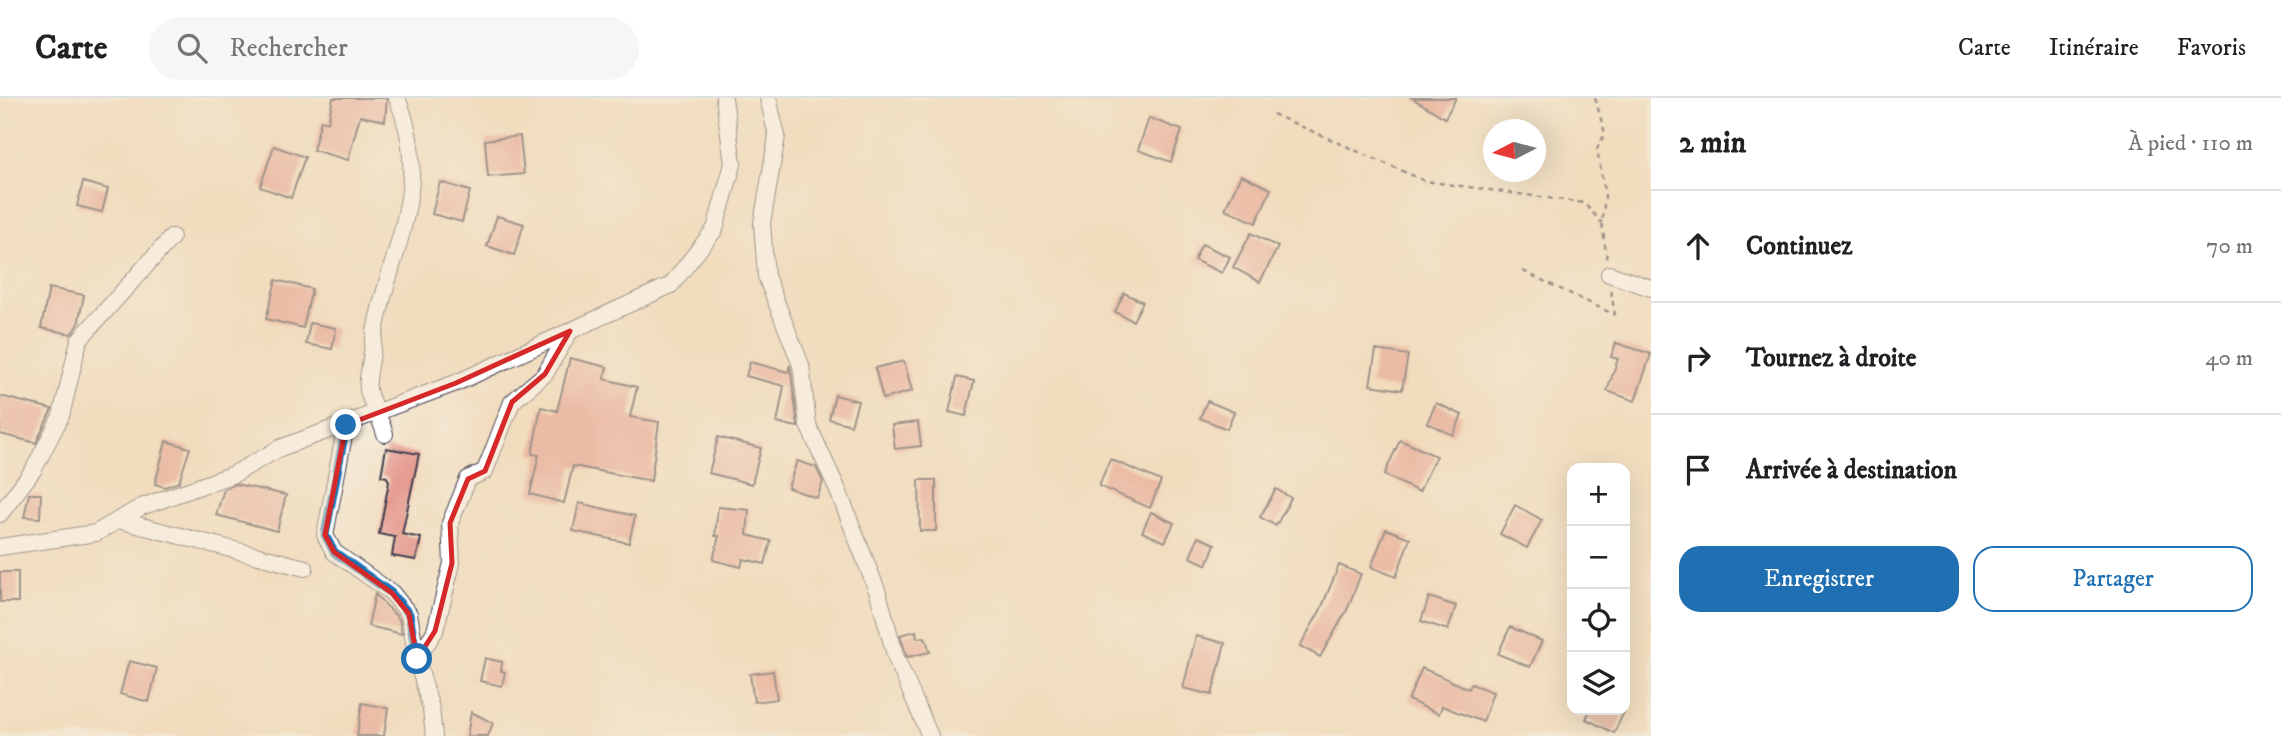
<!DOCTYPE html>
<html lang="fr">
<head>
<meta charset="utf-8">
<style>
  body { margin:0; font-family:"IM FELL DW Pica",serif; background:#f6f6f6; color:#202124 }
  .controls { position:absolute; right:21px; bottom:21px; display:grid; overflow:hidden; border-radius:14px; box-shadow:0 7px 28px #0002 }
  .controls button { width:63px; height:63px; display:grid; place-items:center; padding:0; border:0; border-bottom:2px solid #e0e0e0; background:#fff; color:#202124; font:35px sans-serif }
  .compass { position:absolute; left:1483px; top:21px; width:63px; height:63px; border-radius:50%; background:#fff; box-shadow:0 7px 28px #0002; rotate:264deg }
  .stop { position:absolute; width:21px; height:21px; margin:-16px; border:5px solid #1f6fb2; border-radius:50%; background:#fff }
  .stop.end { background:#1f6fb2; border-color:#fff; box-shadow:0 2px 7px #0008 }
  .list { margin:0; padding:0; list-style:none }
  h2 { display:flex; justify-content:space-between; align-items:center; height:91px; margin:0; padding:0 28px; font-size:30px }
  h2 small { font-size:23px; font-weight:400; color:#757577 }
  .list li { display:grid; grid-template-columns:46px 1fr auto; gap:21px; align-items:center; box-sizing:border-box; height:112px; padding:0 28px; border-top:2px solid #e0e0e0 }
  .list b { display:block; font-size:26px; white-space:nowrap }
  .list em { font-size:23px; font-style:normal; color:#757577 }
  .actions { display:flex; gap:14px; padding:21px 28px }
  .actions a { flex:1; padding:16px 0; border:2px solid #1f6fb2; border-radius:21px; text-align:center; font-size:24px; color:#1f6fb2 }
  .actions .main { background:#1f6fb2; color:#fff }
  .icon { flex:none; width:38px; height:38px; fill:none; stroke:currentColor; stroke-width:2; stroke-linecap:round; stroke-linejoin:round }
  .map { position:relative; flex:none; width:1651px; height:638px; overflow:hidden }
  header { display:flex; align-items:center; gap:42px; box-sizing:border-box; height:98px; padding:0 35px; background:#fff; border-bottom:2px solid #e0e0e0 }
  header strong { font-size:33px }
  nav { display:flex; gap:38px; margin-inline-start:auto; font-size:24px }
  .search { width:490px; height:63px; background:#f6f6f6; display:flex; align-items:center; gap:18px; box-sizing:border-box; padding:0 24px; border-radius:38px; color:#757577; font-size:26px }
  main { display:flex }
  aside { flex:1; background:#fff }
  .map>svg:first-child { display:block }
  .building { fill:#e49387 }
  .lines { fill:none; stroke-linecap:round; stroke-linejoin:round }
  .street-casing { stroke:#413e4e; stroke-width:18 }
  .path { stroke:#413e4e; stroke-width:2.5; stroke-dasharray:5 5; stroke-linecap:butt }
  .street { stroke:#fff; stroke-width:16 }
  .route { stroke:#1f6fb2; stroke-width:9 }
  .marked { fill:none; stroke:#d62828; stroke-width:5; stroke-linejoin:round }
</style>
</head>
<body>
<header>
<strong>Carte</strong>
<div class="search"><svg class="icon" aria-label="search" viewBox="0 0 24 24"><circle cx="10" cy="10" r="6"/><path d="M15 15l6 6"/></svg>Rechercher</div>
<nav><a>Carte</a><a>Itinéraire</a><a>Favoris</a></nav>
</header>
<main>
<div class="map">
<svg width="1651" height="638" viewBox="0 0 1651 638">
  <rect width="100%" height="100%" fill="#f7f3e8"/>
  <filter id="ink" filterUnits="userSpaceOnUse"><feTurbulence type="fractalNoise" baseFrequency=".0143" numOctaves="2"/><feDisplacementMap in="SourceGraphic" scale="14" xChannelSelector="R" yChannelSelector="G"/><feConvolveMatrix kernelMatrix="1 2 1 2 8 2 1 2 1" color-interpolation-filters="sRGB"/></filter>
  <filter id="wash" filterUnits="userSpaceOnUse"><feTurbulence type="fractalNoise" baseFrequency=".00686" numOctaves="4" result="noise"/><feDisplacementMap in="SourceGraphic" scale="28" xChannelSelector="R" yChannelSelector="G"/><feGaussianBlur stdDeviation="1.57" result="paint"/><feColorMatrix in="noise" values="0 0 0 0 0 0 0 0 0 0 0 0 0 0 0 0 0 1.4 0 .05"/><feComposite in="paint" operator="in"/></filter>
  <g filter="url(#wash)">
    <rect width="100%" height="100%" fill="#f1dcbd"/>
    <g id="blocks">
      <!-- building -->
      <g class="building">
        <path d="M333 0H387L385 23 360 18 348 62 313 52 321 22 328 24Z"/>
        <path d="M1412 0H1456L1445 20Z"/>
        <path d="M1149 20 1182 32 1171 64 1138 52Z"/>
        <path d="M520 38 524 76 488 79 485 42Z"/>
        <path d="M274 48 305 59 291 100 260 89Z"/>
        <path d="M1241 77 1271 91 1256 125 1225 111Z"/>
        <path d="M83 84 108 91 102 114 77 108Z"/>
        <path d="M440 84 470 93 462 124 432 116Z"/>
        <path d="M497 118 524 126 514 157 487 148Z"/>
        <path d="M1251 135 1278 149 1260 184 1233 169Z"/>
        <path d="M1202 146 1230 159 1222 175 1194 162Z"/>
        <path d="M276 182 312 191 303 230 266 221Z"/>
        <path d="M49 190 84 197 78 227 71 236 41 230Z"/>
        <path d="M1124 195 1143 204 1133 223 1115 214Z"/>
        <path d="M310 225 336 230 332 251 306 246Z"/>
        <path d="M1616 245 1651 256 1635 303 1607 293 1618 261 1611 259Z"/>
        <path d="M1376 252 1408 257 1402 292 1370 287Z"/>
        <path d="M570 260 607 269 604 281 637 289 630 319 659 324 651 383 573 368 564 405 530 396 539 357 532 356 541 309 557 313Z"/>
        <path d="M904 263 912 293 883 301 875 270Z"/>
        <path d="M750 264 788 274 790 267 798 329 777 325 784 288 746 278Z"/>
        <path d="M957 279 974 283 966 318 949 314Z"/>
        <path d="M835 297 858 303 851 327 829 321Z"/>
        <path d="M0 298 52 311 36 345 0 336Z"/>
        <path d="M1207 303 1234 314 1227 331 1200 320Z"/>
        <path d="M1436 305 1462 317 1453 337 1427 325Z"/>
        <path d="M918 324 921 348 895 351 892 327Z"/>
        <path d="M718 339 761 350 752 386 709 375Z"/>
        <path d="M1400 342 1436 358 1419 394 1384 377Z"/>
        <path d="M166 343 190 350 179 384 165 389 155 386Z"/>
        <path d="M386 350 419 356 402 436 421 440 416 462 392 458 395 439 379 436 389 384 387 379 381 378Z"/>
        <path d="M1110 361 1161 383 1150 410 1099 388Z"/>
        <path d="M797 363 816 369 823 384 817 400 788 390Z"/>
        <path d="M919 382H936V433H920Z"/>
        <path d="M236 386 286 397 277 433 216 417 224 391Z"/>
        <path d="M1276 391 1291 400 1276 428 1260 419Z"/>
        <path d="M29 396H41L40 420 24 419Z"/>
        <path d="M579 405 635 418 629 445 573 433Z"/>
        <path d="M1515 407 1542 422 1527 450 1500 436Z"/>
        <path d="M718 409 749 412 747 437 771 443 765 466 743 461 741 469 713 462 719 438H715Z"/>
        <path d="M1151 414 1174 425 1165 444 1142 434Z"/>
        <path d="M1386 431 1410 440 1396 479 1371 469Z"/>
        <path d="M1198 439 1215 446 1207 467 1190 459Z"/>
        <path d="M1339 467 1361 476 1347 512 1320 559 1300 548 1321 511Z"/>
        <rect x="0" y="474" width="18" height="30"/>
        <path d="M375 496 399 521 402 536 368 528Z"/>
        <path d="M1429 499 1456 508 1448 532 1421 523Z"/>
        <path d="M1510 529 1542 543 1530 569 1498 556Z"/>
        <path d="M916 533 917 540 925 539 930 554 907 559 900 537Z"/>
        <path d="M1196 538 1225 545 1212 597 1183 590Z"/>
        <path d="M485 560 502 564 501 573 505 574 502 588 480 583Z"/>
        <path d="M129 563 157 570 149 604 120 596Z"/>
        <path d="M1422 570 1469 591 1471 586 1493 594 1483 624 1442 608 1439 616 1408 602Z"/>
        <path d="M773 573 777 601 754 604 750 576Z"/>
        <path d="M362 605 388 610 384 638H357Z"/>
        <path d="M1590 612H1625L1614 635 1586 621Z"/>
        <path d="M471 614 493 625 488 638H467Z"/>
      </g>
    </g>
  </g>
  <g filter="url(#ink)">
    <use href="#blocks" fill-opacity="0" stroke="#413e4e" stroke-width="2"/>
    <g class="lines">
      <!-- street casing -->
      <g class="street-casing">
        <g id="street">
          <path d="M768 0 777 38 762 125 766 178 801 267 808 327 837 390 878 495 896 560 930 638"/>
          <path d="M1609 176 1651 190"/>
          <path d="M346 327 325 437 334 454 392 495 409 516 417 561 431 611 434 638"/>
          <path d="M385 336C381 322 373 309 369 296 365 285 371 266 372 254 382 164 437 93 397 0"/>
          <path d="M0 416 34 371 61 318 79 242 172 139"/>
          <path d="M118 422 305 470"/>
          <path d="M0 449 96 435 141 409 234 376 280 350 456 285 671 187 715 131 733 66 724 0"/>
          <path d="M417 561 435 533 452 465 450 425 468 381 485 373 512 304 545 276 570 233"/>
        </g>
      </g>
      <!-- path -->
      <g class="path">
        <path d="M1595 0 1605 35 1597 51 1605 98 1602 125 1607 162"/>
        <path d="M1273 16 1425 83 1584 105 1602 125"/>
        <path d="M1523 173 1615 217"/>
        <path d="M1611 193 1615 217"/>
      </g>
      <!-- street -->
      <use href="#street" class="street"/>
    </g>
  </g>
  <g class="lines" filter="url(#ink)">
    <!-- route -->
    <path class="route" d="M346 327 325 437 334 454 391 495 409 516 417 561"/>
  </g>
  <!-- marked area -->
  <path d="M0 0H1651V638H0ZM570 233 545 276 512 304 485 373 468 381 450 425 452 465 435 533 417 561 409 516 392 495 334 454 325 437 346 327 456 285Z" fill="#f1dcbd" fill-opacity=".55" fill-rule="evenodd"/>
  <path class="marked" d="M570 233 545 276 512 304 485 373 468 381 450 425 452 465 435 533 417 561 409 516 392 495 334 454 325 437 346 327 456 285Z"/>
</svg>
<div class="controls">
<button>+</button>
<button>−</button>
<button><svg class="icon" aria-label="locate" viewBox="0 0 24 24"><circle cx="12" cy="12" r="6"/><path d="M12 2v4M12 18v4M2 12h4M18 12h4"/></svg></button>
<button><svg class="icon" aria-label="layers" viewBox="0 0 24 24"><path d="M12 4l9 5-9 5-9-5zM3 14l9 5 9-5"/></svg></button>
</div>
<svg class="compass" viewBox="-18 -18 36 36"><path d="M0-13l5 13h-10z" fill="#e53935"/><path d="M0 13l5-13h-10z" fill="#757577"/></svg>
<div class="stop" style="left:417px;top:561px"></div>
<div class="stop end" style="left:346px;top:327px"></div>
</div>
<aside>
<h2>2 min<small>À pied · 110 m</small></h2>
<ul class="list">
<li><svg class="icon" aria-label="ahead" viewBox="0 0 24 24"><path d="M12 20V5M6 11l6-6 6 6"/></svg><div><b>Continuez</b></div><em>70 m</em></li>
<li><svg class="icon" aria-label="right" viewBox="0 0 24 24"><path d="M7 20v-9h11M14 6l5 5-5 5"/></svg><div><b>Tournez à droite</b></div><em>40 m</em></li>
<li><svg class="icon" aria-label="arrive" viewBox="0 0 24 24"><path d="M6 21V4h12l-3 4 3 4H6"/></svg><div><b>Arrivée à destination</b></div></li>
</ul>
<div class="actions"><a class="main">Enregistrer</a><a>Partager</a></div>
</aside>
</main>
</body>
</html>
